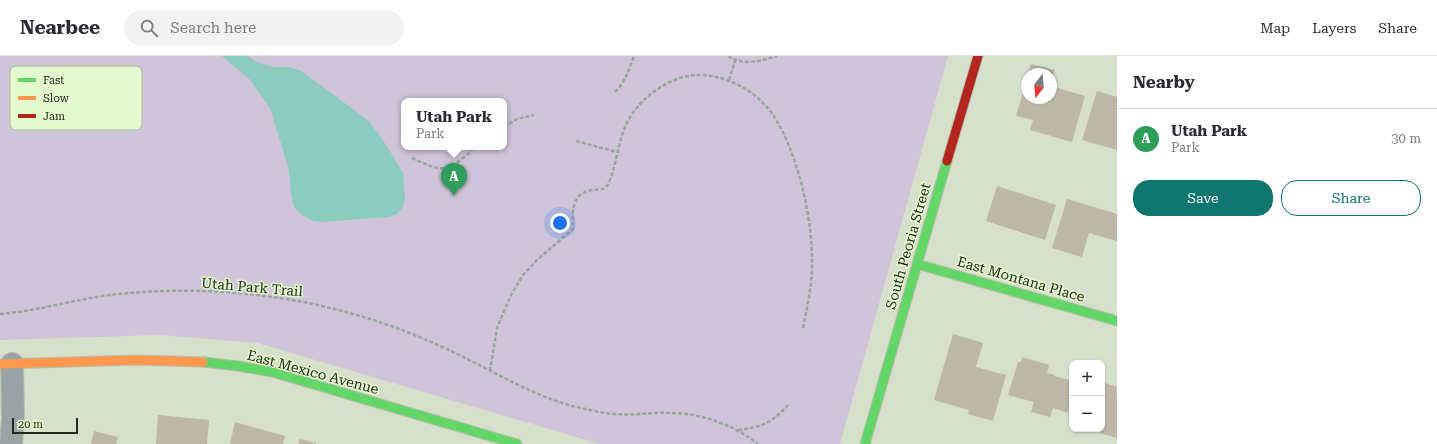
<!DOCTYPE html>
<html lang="en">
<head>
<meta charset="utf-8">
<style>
  body { margin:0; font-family:"Roboto Serif",serif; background:#f2f2f3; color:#2b2b33 }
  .controls { position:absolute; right:12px; bottom:12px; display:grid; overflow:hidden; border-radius:8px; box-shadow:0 1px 3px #0004 }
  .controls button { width:36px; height:36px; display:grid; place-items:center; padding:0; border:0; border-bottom:1px solid #e1e1e2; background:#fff; color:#2b2b33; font:20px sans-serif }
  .compass { position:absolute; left:1021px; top:12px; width:36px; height:36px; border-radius:50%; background:#fff; box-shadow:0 1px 3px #0004; rotate:196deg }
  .scale { position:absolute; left:12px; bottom:10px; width:66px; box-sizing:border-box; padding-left:4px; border:2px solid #232a1a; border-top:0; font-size:11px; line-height:14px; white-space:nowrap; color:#232a1a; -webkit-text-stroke:3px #e4f8cd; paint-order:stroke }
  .you { position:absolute; left:560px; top:167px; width:14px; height:14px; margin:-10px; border:3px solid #fff; border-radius:50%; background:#1a73e8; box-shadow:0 0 0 6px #1a73e833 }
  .badge { display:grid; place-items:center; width:26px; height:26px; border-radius:50%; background:#0f766e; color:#fff; font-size:13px; font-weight:700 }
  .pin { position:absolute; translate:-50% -33px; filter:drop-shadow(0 1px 2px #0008) }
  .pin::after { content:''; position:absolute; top:21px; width:14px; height:12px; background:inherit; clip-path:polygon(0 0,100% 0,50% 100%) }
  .popup { position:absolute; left:401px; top:42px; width:106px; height:52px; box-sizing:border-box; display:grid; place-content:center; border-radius:8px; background:#fff; filter:drop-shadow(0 1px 3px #0005); font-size:13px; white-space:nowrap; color:#7c7c81 }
  .popup b { font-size:15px; color:#2b2b33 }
  .popup::after { content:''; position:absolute; left:50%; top:100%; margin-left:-8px; border:8px solid transparent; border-top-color:#fff }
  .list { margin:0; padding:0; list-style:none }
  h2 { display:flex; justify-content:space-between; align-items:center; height:52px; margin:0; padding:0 16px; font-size:17px }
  h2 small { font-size:13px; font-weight:400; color:#7c7c81 }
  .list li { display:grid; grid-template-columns:26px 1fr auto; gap:12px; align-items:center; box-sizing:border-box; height:60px; padding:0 16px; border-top:1px solid #e1e1e2 }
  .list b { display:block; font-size:15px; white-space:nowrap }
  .list p { margin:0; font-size:13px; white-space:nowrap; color:#7c7c81 }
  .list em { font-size:13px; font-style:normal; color:#7c7c81 }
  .actions { display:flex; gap:8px; padding:12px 16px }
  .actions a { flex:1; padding:9px 0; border:1px solid #0f766e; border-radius:16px; text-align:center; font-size:14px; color:#0f766e }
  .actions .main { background:#0f766e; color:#fff }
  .icon { flex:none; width:22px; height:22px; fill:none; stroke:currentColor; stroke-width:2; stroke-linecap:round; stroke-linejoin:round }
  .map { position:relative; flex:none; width:1117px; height:388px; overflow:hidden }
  header { display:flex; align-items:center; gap:24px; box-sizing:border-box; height:56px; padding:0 20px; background:#fff; border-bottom:1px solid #e1e1e2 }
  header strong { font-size:19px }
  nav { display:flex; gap:22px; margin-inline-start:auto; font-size:14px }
  .search { width:280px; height:36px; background:#f2f2f3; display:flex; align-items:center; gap:10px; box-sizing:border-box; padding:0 14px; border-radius:22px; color:#7c7c81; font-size:15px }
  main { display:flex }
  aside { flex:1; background:#fff }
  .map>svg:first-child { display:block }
  .green { fill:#cfc4d9; fill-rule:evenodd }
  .water { fill:#8cccc0 }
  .building { fill:#bdb8a5 }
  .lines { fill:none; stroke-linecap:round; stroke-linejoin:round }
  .street-casing { stroke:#b6beac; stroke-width:24 }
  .fast-casing { stroke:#b6beac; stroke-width:11 }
  .slow-casing { stroke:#b6beac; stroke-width:11 }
  .jam-casing { stroke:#b6beac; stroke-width:11 }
  .path { stroke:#9aa4a0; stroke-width:2.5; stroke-dasharray:4 2; stroke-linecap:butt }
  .street { stroke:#98a4a6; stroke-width:22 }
  .fast { stroke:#63d668; stroke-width:9 }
  .slow { stroke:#ff974d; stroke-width:9 }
  .jam { stroke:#b3261e; stroke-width:9 }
  .labels { text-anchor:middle; stroke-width:3; stroke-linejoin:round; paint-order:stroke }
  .street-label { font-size:14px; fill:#232a1a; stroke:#e4f8cd }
  .key { fill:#e4f8cd; stroke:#aaba97; stroke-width:1 }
  .key-label { font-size:11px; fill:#232a1a }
</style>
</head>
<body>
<header>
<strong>Nearbee</strong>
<div class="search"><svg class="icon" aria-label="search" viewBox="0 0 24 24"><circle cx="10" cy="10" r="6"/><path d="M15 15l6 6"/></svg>Search here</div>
<nav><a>Map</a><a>Layers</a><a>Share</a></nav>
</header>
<main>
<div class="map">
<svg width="1117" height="388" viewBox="0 0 1117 388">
  <rect width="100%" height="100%" fill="#d6e0ca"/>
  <!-- green -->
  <path class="green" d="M0 0H948L840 388H600L258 287 160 279 0 284ZM404 45H504V91H404Z"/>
  <!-- water -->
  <path class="water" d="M222 0H248L256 6 273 11H289L300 14 369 65 387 90 403 117 405 144 402 152 397 158 389 161 322 166 313 165 302 159 294 151 291 138 289 114 270 52 250 24Z"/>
  <!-- building -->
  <g class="building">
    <path d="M1031 8 1055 14 1051 27V18H1028Z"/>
    <path d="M1027 22V42H1051V30L1085 40 1072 86 1030 74 1033 64 1016 60Z"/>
    <path d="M1097 35 1117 41V94L1082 84Z"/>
    <path d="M997 130 1056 149 1045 184 986 165Z"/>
    <path d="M1067 143 1117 158V185L1089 177 1082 201 1052 192Z"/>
    <path d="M953 278 983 287 976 311 1006 319 993 365 968 358 969 354 934 344Z"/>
    <path d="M1022 301 1049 309 1047 317 1055 319 1054 320 1072 325V344L1068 357 1053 352 1050 361 1031 356 1034 346 1008 339 1018 306H1021Z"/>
    <path d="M1102 326 1117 331 1116 339H1117V382L1099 377 1100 373H1102Z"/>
    <path d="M158 359 209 364 207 388H156Z"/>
    <path d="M235 366 285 380 283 388H230Z"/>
    <path d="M94 375 118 381 116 388H91Z"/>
    <path d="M300 383 316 387V388H298Z"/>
  </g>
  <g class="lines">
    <!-- street casing -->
    <g class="street-casing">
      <path id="street" d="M11 388 13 362 12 308"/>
    </g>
    <!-- fast casing -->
    <g class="fast-casing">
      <g id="fast">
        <path d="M917 208 1117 265"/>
        <path d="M203 306 238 310 272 316 517 388"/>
        <path d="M865 388 947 105"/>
      </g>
    </g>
    <!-- slow casing -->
    <g class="slow-casing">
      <path id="slow" d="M0 308 137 304 203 306"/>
    </g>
    <!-- jam casing -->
    <g class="jam-casing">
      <path id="jam" d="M947 105 978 0"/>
    </g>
    <!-- path -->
    <g class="path">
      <path d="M728 0C742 10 762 5 777 0"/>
      <path d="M729 24 735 5"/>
      <path d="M615 36C625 26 629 14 634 0"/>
      <path d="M504 71 517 63 534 59"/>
      <path d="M576 85 617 96"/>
      <path d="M412 102C421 106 430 111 439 112 452 114 466 99 476 91"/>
      <path d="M0 258C37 255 73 244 109 239 204 228 301 238 391 270 422 281 452 295 481 310 510 325 540 341 572 350 586 353 600 357 614 358 633 360 651 356 670 357 701 357 734 369 758 388"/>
      <path d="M490 315 497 272 511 239 523 219 537 204 573 173C572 156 571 138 592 134 601 133 605 135 609 126 618 105 618 82 629 63 642 40 670 21 695 19 725 18 756 34 773 59 798 96 813 164 812 209 812 230 807 251 803 272"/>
      <path d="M738 374C764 371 773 366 790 347"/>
    </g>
    <!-- street -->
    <use href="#street" class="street"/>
    <!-- fast -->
    <use href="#fast" class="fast"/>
    <!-- slow -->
    <use href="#slow" class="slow"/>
    <!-- jam -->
    <use href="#jam" class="jam"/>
  </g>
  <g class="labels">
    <!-- street labels -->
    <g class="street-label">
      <text transform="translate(908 190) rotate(-74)" y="5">South Peoria Street</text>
      <text transform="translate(1021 223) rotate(16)" y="5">East Montana Place</text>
      <text transform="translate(252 231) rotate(5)" y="5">Utah Park Trail</text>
      <text transform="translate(313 316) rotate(15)" y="5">East Mexico Avenue</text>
    </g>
  </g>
  <!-- legend -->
  <rect x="10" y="10" width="132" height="64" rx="6" class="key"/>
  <rect x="18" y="22" width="18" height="4" fill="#63d668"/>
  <rect x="18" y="40" width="18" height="4" fill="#ff974d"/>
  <rect x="18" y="58" width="18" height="4" fill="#b3261e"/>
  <g class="key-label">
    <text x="43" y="28">Fast</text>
    <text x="43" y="46">Slow</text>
    <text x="43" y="64">Jam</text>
  </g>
</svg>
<div class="controls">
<button>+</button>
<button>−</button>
</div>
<svg class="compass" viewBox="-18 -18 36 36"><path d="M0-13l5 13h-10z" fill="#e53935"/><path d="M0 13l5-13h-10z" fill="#7c7c81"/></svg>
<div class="scale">20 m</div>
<div class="you"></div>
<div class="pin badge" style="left:454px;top:140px;background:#2e9e5b">A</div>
<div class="popup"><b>Utah Park</b>Park</div>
</div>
<aside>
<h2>Nearby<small></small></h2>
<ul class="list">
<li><span class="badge" style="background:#2e9e5b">A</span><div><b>Utah Park</b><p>Park</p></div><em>30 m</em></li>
</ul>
<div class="actions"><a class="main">Save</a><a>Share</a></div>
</aside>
</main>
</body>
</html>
